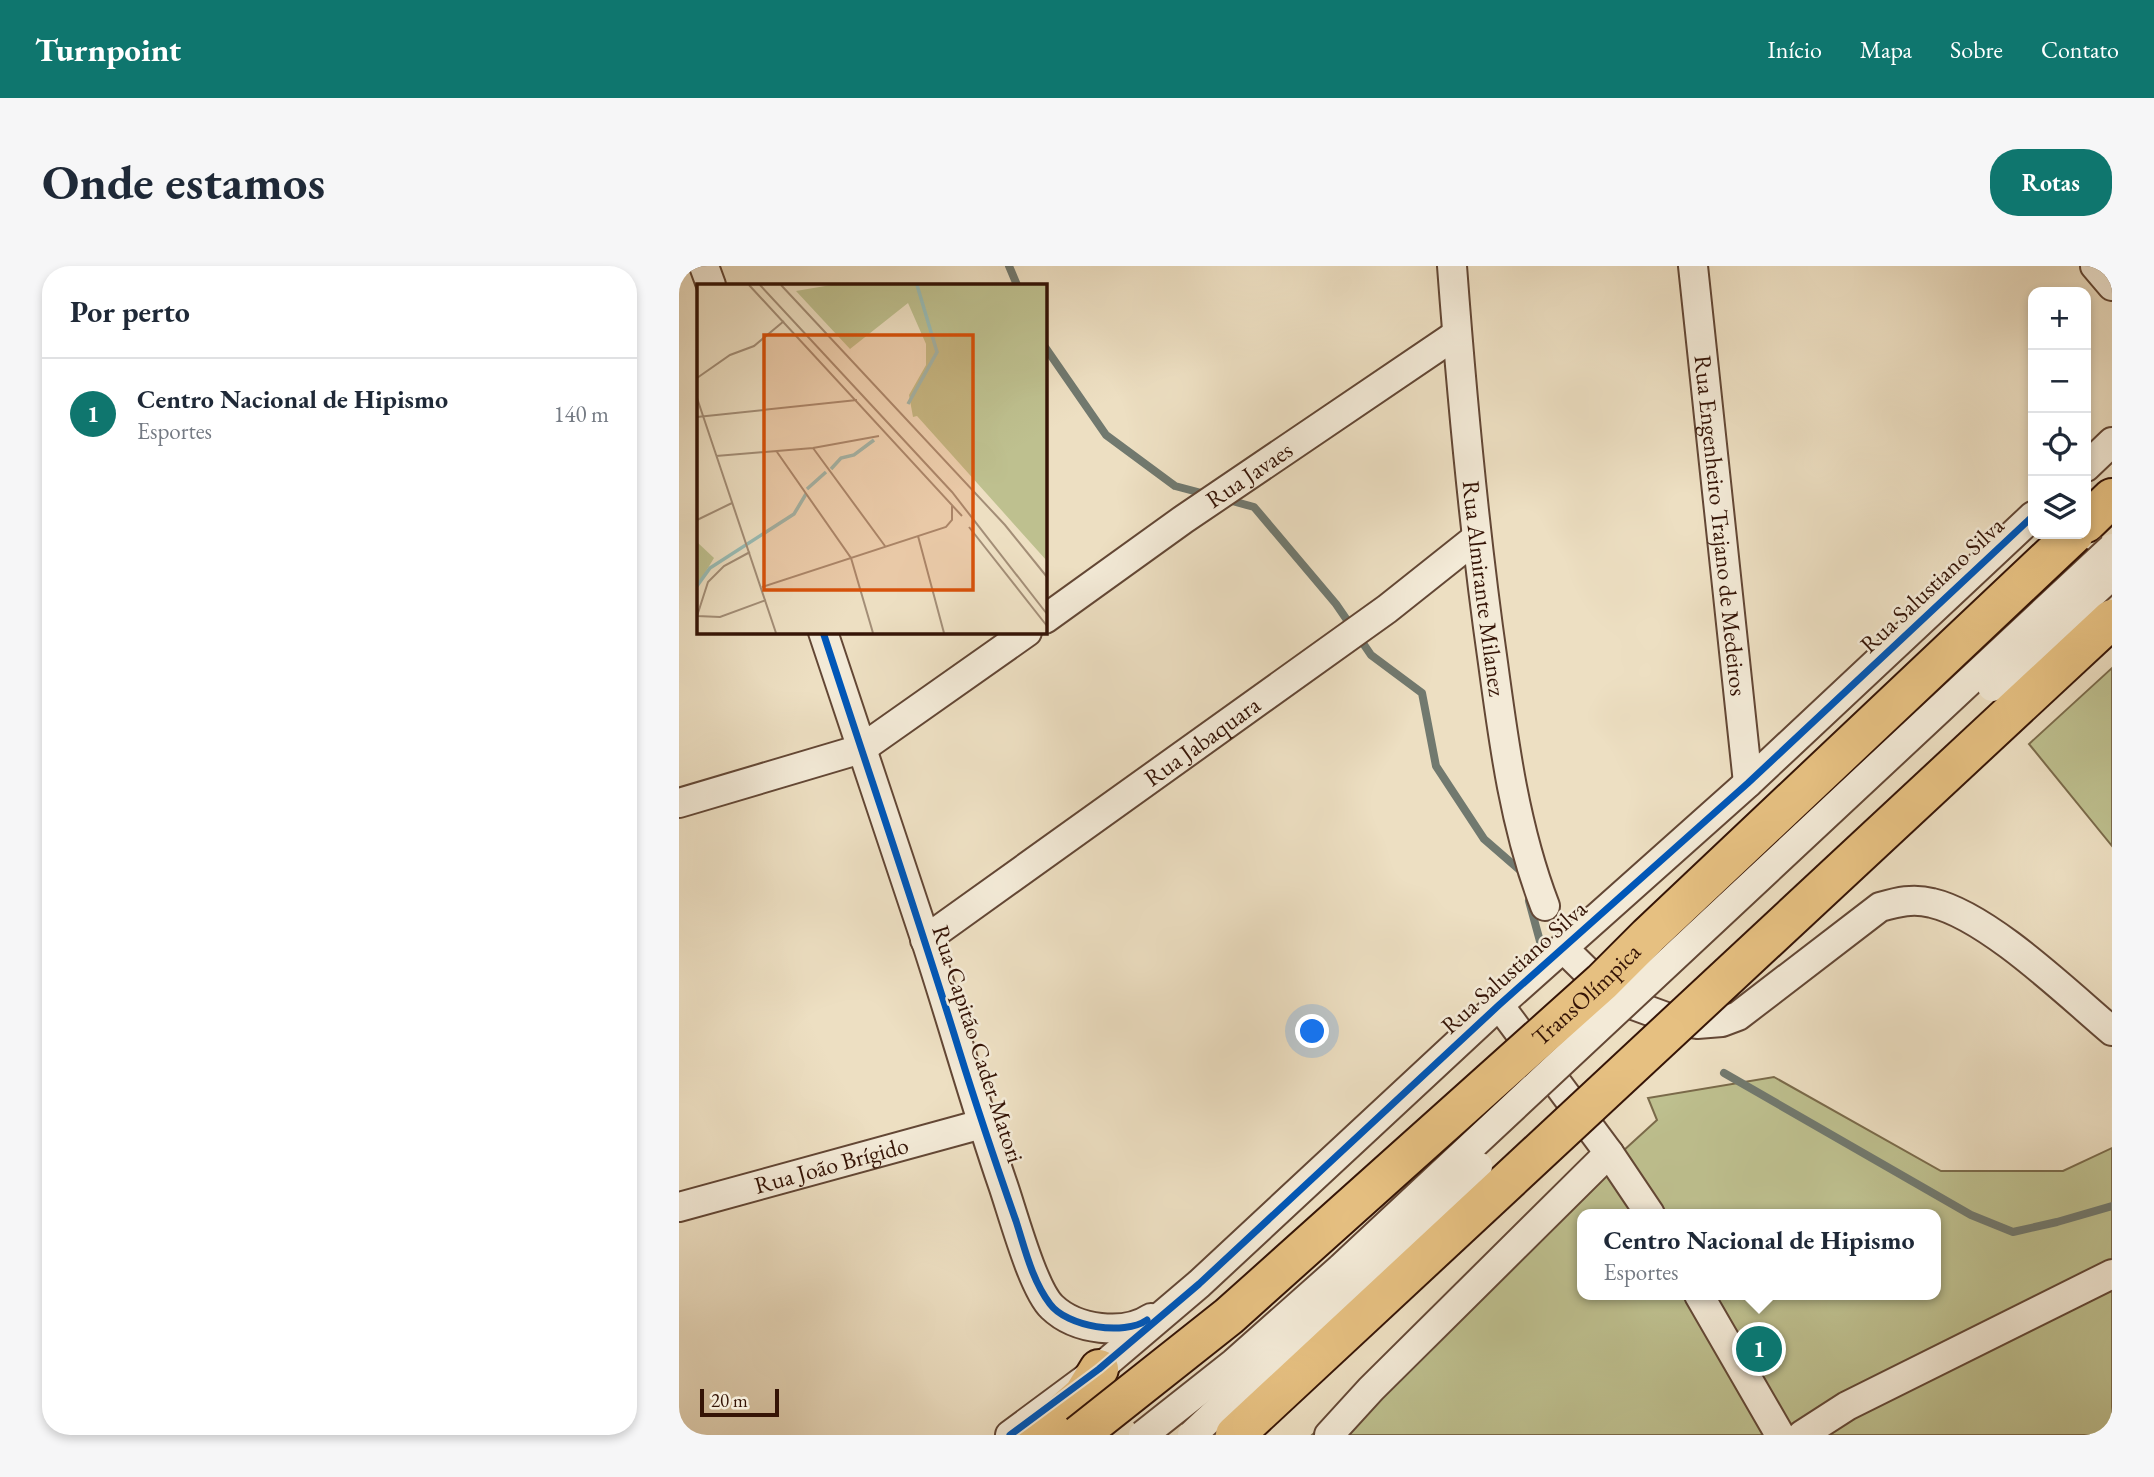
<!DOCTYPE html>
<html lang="pt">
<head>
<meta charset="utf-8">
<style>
  body { margin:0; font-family:"EB Garamond",serif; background:#f6f6f7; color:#1f2937 }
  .controls { position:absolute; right:21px; top:21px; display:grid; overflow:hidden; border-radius:14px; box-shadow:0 4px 10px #0003 }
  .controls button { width:63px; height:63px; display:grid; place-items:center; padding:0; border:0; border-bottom:2px solid #e0e1e3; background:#fff; color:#1f2937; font:35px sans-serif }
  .scale { position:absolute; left:21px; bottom:18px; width:79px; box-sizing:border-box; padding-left:7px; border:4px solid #351406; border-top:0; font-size:19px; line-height:24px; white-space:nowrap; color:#351406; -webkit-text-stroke:5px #f3ead7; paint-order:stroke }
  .you { position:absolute; left:634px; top:766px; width:24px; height:24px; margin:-18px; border:5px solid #fff; border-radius:50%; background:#1a73e8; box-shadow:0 0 0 10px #1a73e833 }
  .badge { display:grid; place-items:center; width:46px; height:46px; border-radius:50%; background:#0f766e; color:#fff; font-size:23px; font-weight:700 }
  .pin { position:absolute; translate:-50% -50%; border:4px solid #fff; box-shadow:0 2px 7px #0006 }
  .popup { position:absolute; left:898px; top:943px; width:364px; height:91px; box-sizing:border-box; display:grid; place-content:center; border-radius:14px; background:#fff; filter:drop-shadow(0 2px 5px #0005); font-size:23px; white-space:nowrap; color:#747a83 }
  .popup b { font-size:26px; color:#1f2937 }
  .popup::after { content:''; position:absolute; left:50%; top:100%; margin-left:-14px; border:14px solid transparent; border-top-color:#fff }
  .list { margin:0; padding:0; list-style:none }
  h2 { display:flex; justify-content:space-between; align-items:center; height:91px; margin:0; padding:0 28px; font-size:30px }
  h2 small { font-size:23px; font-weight:400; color:#747a83 }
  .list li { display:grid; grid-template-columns:46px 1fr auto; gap:21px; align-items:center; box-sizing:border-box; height:112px; padding:0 28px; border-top:2px solid #e0e1e3 }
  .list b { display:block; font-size:26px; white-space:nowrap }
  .list p { margin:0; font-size:23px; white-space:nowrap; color:#747a83 }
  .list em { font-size:23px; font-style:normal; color:#747a83 }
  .icon { flex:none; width:38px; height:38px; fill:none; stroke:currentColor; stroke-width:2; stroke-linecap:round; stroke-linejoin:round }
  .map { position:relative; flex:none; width:1433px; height:1169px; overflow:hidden; border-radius:28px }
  header { display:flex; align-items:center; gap:42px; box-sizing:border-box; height:98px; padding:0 35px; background:#0f766e; color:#fff }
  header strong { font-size:33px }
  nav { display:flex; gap:38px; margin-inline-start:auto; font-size:24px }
  .intro { display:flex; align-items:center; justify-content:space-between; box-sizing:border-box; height:168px; padding:0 42px }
  h1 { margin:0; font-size:49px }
  .button { padding:18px 32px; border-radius:28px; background:#0f766e; color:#fff; font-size:24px; font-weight:700 }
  main { display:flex; gap:42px; padding:0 42px }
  aside { flex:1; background:#fff; border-radius:28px; box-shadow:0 4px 10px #0003 }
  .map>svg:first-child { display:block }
  .green { fill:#bec08f; stroke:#7a6a4a; stroke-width:2; fill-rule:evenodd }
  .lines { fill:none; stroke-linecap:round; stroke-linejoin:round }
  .stream { stroke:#71796f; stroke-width:8 }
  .minor-casing { stroke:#634735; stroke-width:32 }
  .highway-casing { stroke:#351406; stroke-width:42 }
  .minor { stroke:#f3ead7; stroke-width:28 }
  .highway { stroke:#e6c081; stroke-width:38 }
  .minor-bridge-casing { stroke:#634735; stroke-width:32; stroke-linecap:butt }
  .highway-bridge-casing { stroke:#351406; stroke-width:42; stroke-linecap:butt }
  .minor-bridge { stroke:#f3ead7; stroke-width:28 }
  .highway-bridge { stroke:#e6c081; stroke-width:38 }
  .cycleway-casing { stroke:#f3ead7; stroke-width:11 }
  .cycleway { stroke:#0057b8; stroke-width:7 }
  .labels { text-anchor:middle; stroke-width:5; stroke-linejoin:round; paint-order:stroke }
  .street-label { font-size:24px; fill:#351406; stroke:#f3ead7 }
  .inset-river { fill:none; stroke:#99bcb5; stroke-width:3.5 }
  .inset-road { fill:none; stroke:#a38e77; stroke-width:2 }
  .view { fill:#d6520b; fill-opacity:0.15; stroke:#d6520b; stroke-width:3.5 }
  .inset-edge { fill:none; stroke:#351406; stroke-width:3.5 }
</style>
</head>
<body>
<header>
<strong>Turnpoint</strong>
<nav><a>Início</a><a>Mapa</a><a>Sobre</a><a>Contato</a></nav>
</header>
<div class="intro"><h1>Onde estamos</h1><a class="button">Rotas</a></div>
<main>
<aside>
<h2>Por perto<small></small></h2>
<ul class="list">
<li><span class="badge">1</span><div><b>Centro Nacional de Hipismo</b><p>Esportes</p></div><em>140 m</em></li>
</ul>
</aside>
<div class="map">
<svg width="1433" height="1169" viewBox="0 0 1433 1169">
  <rect width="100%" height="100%" fill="#eddfc2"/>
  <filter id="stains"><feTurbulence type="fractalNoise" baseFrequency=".00286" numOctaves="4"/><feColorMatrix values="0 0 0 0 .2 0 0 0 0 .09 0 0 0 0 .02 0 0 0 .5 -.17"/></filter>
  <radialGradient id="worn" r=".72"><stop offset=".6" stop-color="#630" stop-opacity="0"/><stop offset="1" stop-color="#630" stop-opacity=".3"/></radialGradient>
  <!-- green -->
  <g class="green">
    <path d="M1433 402V580L1350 478Z"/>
    <path d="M1095 811 1262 905H1384L1433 882V1169H633L978 854 969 832ZM903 948H1257V1029H903Z"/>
  </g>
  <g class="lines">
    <!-- stream -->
    <g class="stream">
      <path d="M330 0 338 19"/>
      <path d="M366 81 427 169 496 220 530 229"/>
      <path d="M546 233 575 241 657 338 692 389 743 427 757 500 805 573 843 606"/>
      <path d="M850 635 865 690"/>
      <path d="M1045 807 1292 949 1334 966 1378 956 1433 940"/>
    </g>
    <!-- minor casing -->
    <g class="minor-casing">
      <g id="minor">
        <path d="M25 0 32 19"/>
        <path id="s1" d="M773 0C783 133 795 265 814 397 825 479 836 562 866 640"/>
        <path id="s2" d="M1014 0 1069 517"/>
        <path d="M1416 0 1433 20"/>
        <path d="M1407 201 1433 176"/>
        <path id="s3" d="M366 353 505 253 778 68"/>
        <path d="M144 366C177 468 213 570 246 672 273 754 296 838 324 919 334 948 354 1023 373 1041 397 1064 445 1070 472 1052"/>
        <path d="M0 537 182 483 348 366"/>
        <path id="s4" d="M246 674 708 343 796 273"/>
        <path d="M884 682 935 732 998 755 1018 758 1043 756 1059 750 1201 641C1219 636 1234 632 1253 637 1309 650 1388 727 1433 765"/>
        <path d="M820 739 930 887 971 948"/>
        <path id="s5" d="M0 941 303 858"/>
        <path d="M1020 1029 1101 1169"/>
        <path d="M331 1169 420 1103 520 1018 820 739 1069 517 1354 250"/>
        <path d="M650 1169 692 1123 930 887"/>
        <path d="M1123 1169 1168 1140 1433 1008"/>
      </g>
    </g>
    <!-- highway casing -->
    <g class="highway-casing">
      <g id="highway">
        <path d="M1407 257 1433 232"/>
        <path d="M359 1169 404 1129 420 1103"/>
      </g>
    </g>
    <!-- minor -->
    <use href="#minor" class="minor"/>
    <!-- highway -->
    <use href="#highway" class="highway"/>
    <!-- minor-bridge casing -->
    <g class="minor-bridge-casing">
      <g id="minor-bridge">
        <path d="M1313 421 1433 309"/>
        <path d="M464 1169 555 1097 662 1002 1433 282"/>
        <path d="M513 1169 799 900"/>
      </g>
    </g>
    <!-- highway-bridge casing -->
    <g class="highway-bridge-casing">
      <g id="highway-bridge">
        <path id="s6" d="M400 1169 550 1050 923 716 969 670 1395 268"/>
        <path d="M556 1169 1433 353"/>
      </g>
    </g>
    <!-- minor-bridge -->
    <use href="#minor-bridge" class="minor-bridge"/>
    <!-- highway-bridge -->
    <use href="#highway-bridge" class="highway-bridge"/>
    <!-- cycleway casing -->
    <g class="cycleway-casing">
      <g id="cycleway">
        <path d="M144 366C189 505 237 644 280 784 298 842 317 898 337 955 346 983 353 1014 371 1038 388 1061 445 1070 468 1054"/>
        <path d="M331 1169 420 1103 520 1018 820 739 1069 517 1354 250"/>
      </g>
    </g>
    <!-- cycleway -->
    <use href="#cycleway" class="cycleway"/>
  </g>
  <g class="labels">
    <!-- street labels -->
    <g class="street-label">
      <text dy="8" stroke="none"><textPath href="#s3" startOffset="250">Rua Javaes</textPath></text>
      <text dy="8" stroke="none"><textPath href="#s2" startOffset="261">Rua Engenheiro Trajano de Medeiros</textPath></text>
      <text transform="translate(1253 319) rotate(-43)" y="8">Rua Salustiano Silva</text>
      <text dy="8" stroke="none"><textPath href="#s1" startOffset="324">Rua Almirante Milanez</textPath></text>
      <text dy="8" stroke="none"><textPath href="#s4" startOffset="341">Rua Jabaquara</textPath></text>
      <text transform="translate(835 701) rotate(-42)" y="8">Rua Salustiano Silva</text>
      <text dy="8" stroke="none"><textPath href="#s6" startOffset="672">TransOlímpica</textPath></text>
      <text transform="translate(299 778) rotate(72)" y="8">Rua Capitão Cader Matori</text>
      <text dy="8" stroke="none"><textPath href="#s5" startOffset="158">Rua João Brígido</textPath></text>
    </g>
  </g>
  <!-- overview -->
  <g transform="translate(18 18)">
    <rect width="350" height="350" fill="#eddfc2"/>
    <path d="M134 1H350V277L220 132 216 133 212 111 229 81V60L211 19 153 65 99 7ZM0 258 17 274 0 302Z" fill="#bec08f"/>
    <path class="inset-river" d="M211 120 240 68 220 1M134 185 144 174 157 171 177 156M110 205 129 188M0 302 13 284 97 230 109 210"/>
    <path class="inset-road" d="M52 1 265 232M63 1 255 208 350 330M84 1 308 241 350 293M0 94 33 71 57 62 87 37M0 114 79 349M0 133 160 116M116 164 188 262M80 168 154 274 176 349M19 172 116 164 182 152M0 236 35 219M272 243 350 342M221 252 247 349M65 303 249 243 255 236V222M0 332 11 298 27 282 53 268M0 332 23 333 69 316"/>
    <path class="view" d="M67 51H276V306H67Z"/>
    <rect width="350" height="350" class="inset-edge"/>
  </g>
  <rect width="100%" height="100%" filter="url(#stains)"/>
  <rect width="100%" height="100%" fill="url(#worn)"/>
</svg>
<div class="controls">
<button>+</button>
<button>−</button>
<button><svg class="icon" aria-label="locate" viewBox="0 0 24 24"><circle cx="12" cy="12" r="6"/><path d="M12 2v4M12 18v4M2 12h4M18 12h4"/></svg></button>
<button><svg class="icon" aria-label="layers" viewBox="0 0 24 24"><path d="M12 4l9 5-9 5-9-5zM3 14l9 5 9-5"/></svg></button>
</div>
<div class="scale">20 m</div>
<div class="you"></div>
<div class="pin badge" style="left:1080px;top:1083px">1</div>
<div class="popup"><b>Centro Nacional de Hipismo</b>Esportes</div>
</div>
</main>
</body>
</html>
